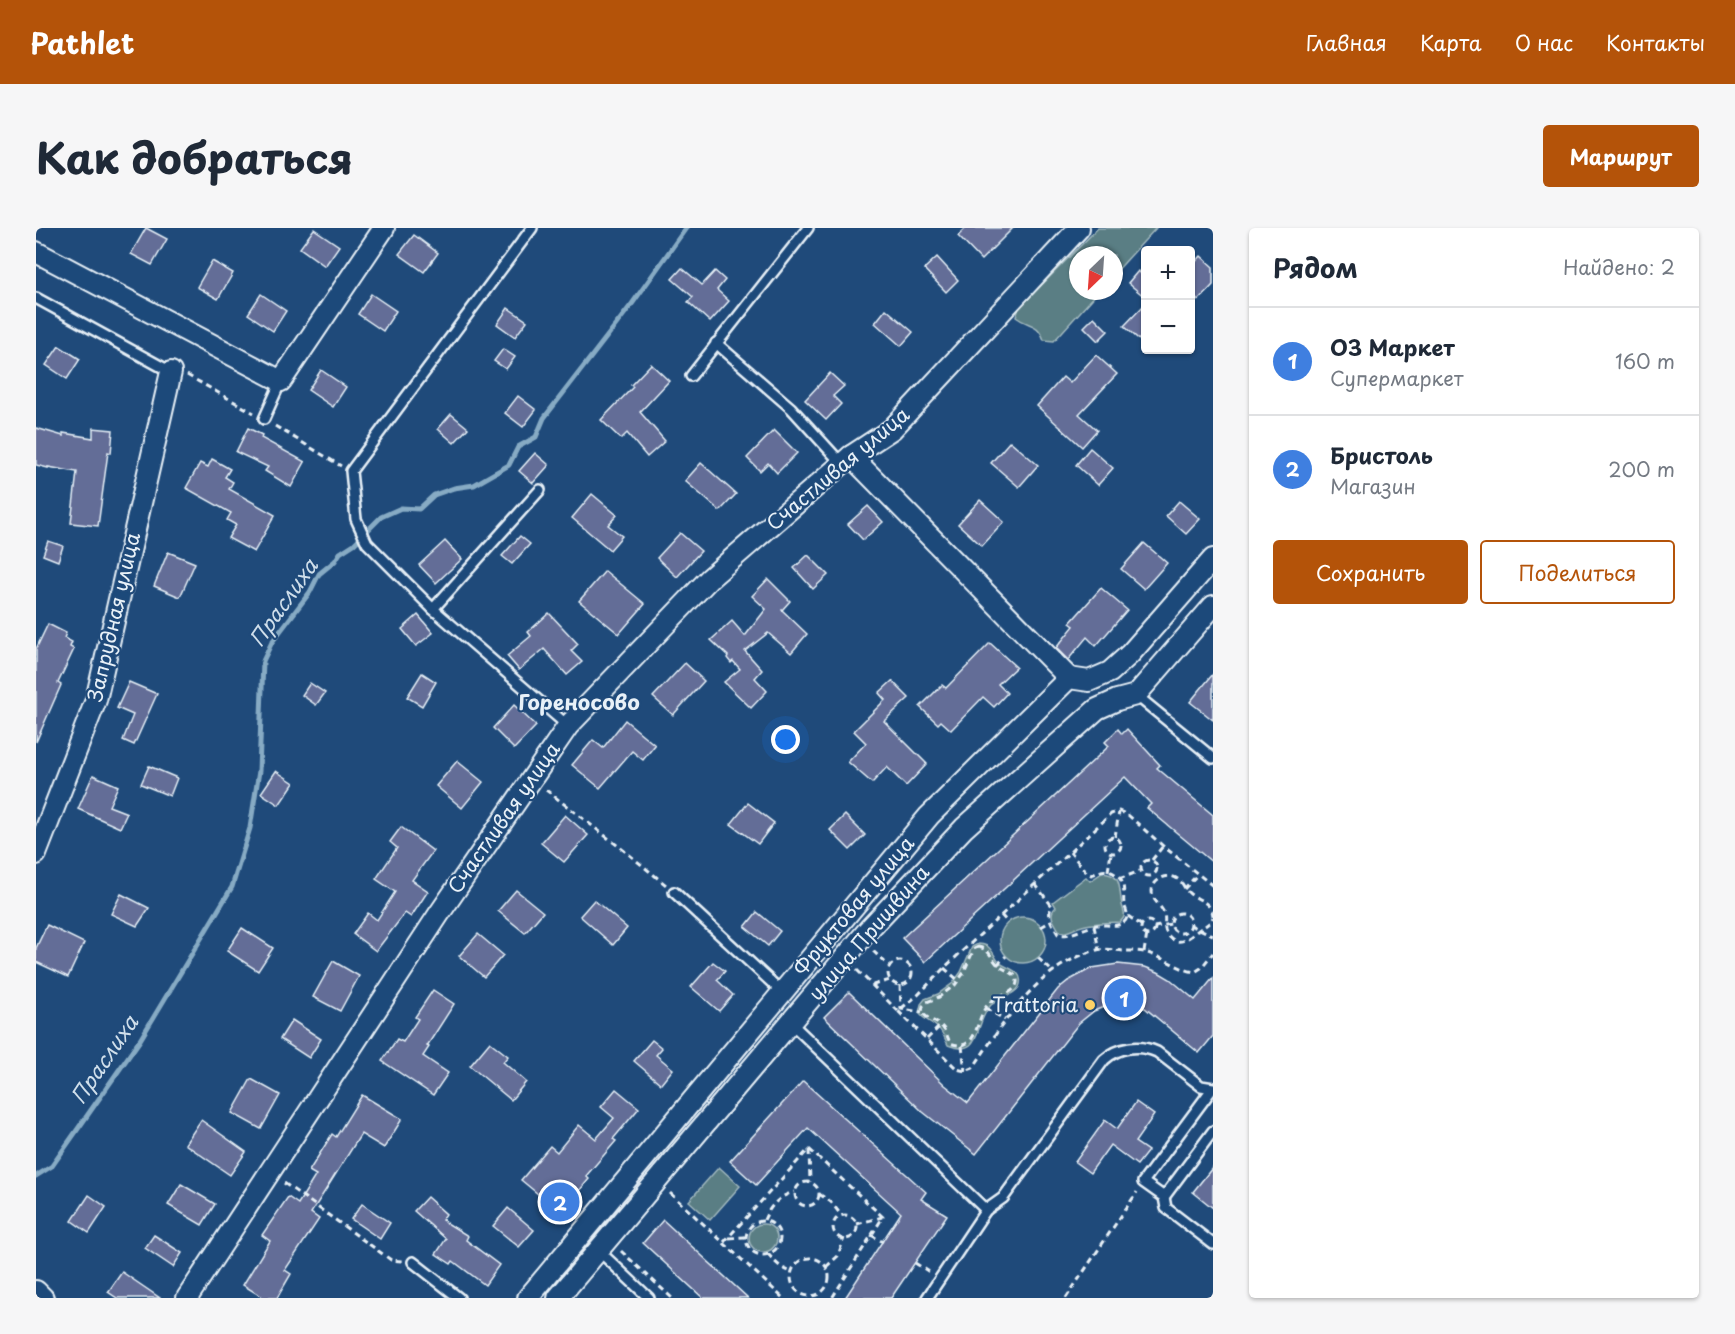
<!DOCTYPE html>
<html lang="ru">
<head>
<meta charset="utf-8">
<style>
  body { margin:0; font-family:"Playpen Sans",sans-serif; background:#f6f6f7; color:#1f2937 }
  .controls { position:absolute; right:18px; top:18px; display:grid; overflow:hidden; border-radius:6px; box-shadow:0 2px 4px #0004 }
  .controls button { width:54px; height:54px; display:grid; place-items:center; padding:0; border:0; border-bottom:2px solid #e0e1e3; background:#fff; color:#1f2937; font:30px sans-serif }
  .compass { position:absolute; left:1033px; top:18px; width:54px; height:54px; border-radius:50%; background:#fff; box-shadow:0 2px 4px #0004; rotate:205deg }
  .you { position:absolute; left:750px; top:512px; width:21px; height:21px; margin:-15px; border:4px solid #fff; border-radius:50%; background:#1a73e8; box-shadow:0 0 0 9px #1a73e833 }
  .badge { display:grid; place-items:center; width:39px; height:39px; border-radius:50%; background:#b45309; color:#fff; font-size:20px; font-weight:700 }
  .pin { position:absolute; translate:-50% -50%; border:3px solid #fff; box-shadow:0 2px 6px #0006 }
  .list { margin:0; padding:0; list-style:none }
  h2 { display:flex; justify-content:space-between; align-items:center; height:78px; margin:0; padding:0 24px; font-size:26px }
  h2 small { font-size:20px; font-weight:400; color:#747a83 }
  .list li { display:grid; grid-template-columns:39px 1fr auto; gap:18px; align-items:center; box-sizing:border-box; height:108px; padding:0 24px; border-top:2px solid #e0e1e3 }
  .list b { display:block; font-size:22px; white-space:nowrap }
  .list p { margin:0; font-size:20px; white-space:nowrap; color:#747a83 }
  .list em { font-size:20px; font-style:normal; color:#747a83 }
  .actions { display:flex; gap:12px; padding:18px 24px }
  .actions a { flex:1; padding:14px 0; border:2px solid #b45309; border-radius:6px; text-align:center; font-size:21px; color:#b45309 }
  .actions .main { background:#b45309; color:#fff }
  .map { position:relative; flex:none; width:1177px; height:1070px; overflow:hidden; border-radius:6px }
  header { display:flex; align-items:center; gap:36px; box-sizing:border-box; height:84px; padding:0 30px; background:#b45309; color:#fff }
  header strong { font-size:28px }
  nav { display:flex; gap:33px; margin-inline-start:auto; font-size:21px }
  .intro { display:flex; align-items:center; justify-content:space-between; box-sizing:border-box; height:144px; padding:0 36px }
  h1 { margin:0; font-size:42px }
  .button { padding:15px 27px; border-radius:6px; background:#b45309; color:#fff; font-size:21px; font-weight:700 }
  main { display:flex; gap:36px; padding:0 36px }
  aside { flex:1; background:#fff; border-radius:6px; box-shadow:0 2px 4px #0004 }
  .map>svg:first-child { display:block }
  .green { fill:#5a7e84; stroke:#a1b8be; stroke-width:1.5 }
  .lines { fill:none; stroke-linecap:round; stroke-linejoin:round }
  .stream { stroke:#87abc4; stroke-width:5 }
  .building { fill:#636d97; stroke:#e8f1f8; stroke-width:1.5 }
  .service-casing { stroke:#e8f1f8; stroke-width:14 }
  .minor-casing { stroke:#e8f1f8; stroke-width:24 }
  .path { stroke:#e8f1f8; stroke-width:3; stroke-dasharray:6 4.5; stroke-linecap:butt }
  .service { stroke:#1f4a7a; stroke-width:9 }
  .minor { stroke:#1f4a7a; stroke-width:20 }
  .poi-dot { fill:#ffd166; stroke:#1f4a7a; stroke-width:2 }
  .labels { text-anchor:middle; stroke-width:4.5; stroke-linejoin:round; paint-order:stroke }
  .street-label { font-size:20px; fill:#e8f1f8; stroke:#1f4a7a }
  .poi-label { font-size:20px; fill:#e8f1f8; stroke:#1f4a7a; text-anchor:end }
  .water-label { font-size:21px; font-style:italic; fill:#d0dfeb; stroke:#1f4a7a }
  .neighbourhood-label { font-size:21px; font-weight:bold; fill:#e8f1f8; stroke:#1f4a7a }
</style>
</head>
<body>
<header>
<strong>Pathlet</strong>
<nav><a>Главная</a><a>Карта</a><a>О нас</a><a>Контакты</a></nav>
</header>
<div class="intro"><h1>Как добраться</h1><a class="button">Маршрут</a></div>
<main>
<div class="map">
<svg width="1177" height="1070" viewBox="0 0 1177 1070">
  <rect width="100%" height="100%" fill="#1f4a7a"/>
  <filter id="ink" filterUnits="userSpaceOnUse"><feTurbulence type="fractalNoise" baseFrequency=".0167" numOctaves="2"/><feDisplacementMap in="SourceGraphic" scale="12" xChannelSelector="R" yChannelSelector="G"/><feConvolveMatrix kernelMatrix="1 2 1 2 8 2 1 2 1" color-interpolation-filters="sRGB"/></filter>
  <g filter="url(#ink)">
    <!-- green -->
    <g class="green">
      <path d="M1062 0H1120L1078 46V27H1042V63H1063L1018 113 1008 112C1001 93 994 100 980 89L983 80Z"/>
      <path d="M1066 645C1088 647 1082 661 1086 677 1088 685 1091 688 1084 694 1071 695 1059 694 1046 698 1038 700 1031 706 1024 704 1019 695 1011 687 1020 679L1017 674 1050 649 1054 653Z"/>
      <circle cx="987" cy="712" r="23"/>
      <path d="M942 716C944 716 949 717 951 718 957 722 958 728 962 733 967 739 977 740 982 746 985 749 985 755 983 759 978 768 963 770 955 777 938 793 947 831 912 817 909 811 907 804 902 800 895 793 890 794 883 785L885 776 889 771 902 766 917 755 925 744 936 719Z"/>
      <path d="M683 939 704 958 674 992 653 973Z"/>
      <circle cx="727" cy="1010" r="14"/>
    </g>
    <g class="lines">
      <!-- stream -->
      <path class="stream" d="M0 948 16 938 104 812 196 659 214 600 223 543 227 433 236 414 274 364 283 346 299 333 304 325 318 316 345 289 365 280 383 281 398 267 418 260 438 257 473 237 482 219 500 209 508 190 596 76 650 0"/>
    </g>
    <!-- building -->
    <g class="building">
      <path d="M110 0 131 11 116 37 95 26Z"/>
      <path d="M930 0H977L945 32 922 8Z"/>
      <path d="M278 1 303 18 289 38 264 20Z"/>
      <path d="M378 7 402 25 388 44 363 26Z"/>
      <path d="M1165 28 1177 39V57L1162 73 1155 65V39Z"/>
      <path d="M901 29 922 52 910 64 888 41Z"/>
      <path d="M176 33 197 45 182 71 161 59Z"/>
      <path d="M646 40 666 57 679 43 689 52 681 62 693 73 674 94 652 74 657 69 636 51Z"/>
      <path d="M1102 43 1110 50V70L1092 55Z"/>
      <path d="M225 66 250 83 237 103 212 86Z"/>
      <path d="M335 66 360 83 347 103 322 86Z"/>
      <path d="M1110 75V118L1088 98Z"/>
      <path d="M472 80 491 93 479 109 461 96Z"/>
      <path d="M850 81 877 104 865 118 839 95Z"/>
      <path d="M1058 89 1072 103 1062 113 1048 99Z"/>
      <path d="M23 118 44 131 31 151 10 137Z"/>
      <path d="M467 121 479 129 470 141 458 133Z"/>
      <path d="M1060 127 1081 146 1043 186 1061 202 1046 219 1001 178 1027 149 1034 155Z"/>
      <path d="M615 136 633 153 604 184 629 213 611 229 591 205 585 211 565 192 597 159 595 157Z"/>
      <path d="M285 142 310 159 297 179 272 162Z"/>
      <path d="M794 145 808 158 797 168 805 176 790 192 769 172Z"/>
      <path d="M482 168 500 182 487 199 469 185Z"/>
      <path d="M415 186 432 200 418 215 402 201Z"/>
      <path d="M0 200 27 208V205L57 210V200L77 202 75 225 72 224 62 298 35 295 41 244 12 239V240L0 237Z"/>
      <path d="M212 200 226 207 225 210 269 234 255 259 229 243 232 239 200 224Z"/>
      <path d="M738 202 761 225 741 245 732 235 724 243 711 230Z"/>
      <path d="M974 213 1002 237 983 259 955 235Z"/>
      <path d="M1054 220 1077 240 1062 257 1040 237Z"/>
      <path d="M499 225 513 237 497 255 483 243Z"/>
      <path d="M176 231 194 241 189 249 197 254 193 261 239 287 218 324 192 310 200 297 191 292 195 285 150 260 164 235 172 239Z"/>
      <path d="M665 235 700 266 684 283 649 253Z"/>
      <path d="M556 266 581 287 572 297 586 308 574 322 536 290Z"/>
      <path d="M944 272 968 294 946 318 922 296Z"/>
      <path d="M1143 273 1164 291 1150 306 1130 288Z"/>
      <path d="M832 278 847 294 827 312 812 296Z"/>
      <path d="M644 305 665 323 641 349 621 330Z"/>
      <path d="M484 308 494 316 476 336 466 328Z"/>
      <path d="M12 313 27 318 22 333 7 327Z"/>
      <path d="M409 313 426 331 400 355 383 337Z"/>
      <path d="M1108 315 1131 335 1108 361 1085 341Z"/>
      <path d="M132 324 159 335 144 369 118 358Z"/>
      <path d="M772 327 792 347 777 361 758 340Z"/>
      <path d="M569 343 609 376 583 406 543 373Z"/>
      <path d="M732 351 754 373 746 382 771 406 755 425 732 405 709 423 726 442 719 450 731 463 715 480 688 454 704 441 697 433 695 435 691 430 692 428 675 412 696 393 709 408 730 381 716 368Z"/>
      <path d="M1065 360 1091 382 1060 418 1051 409 1032 432 1020 420 1038 398 1034 395Z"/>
      <path d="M513 385 542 416 535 423 546 434 531 447 508 421 483 442 471 428 495 408 492 404Z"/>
      <path d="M382 387 397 405 380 418 366 401Z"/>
      <path d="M12 396 30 405 28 410 36 414 34 419 38 421 22 455 25 457 0 514V421Z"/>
      <path d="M954 415 980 439 962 456 971 465 958 479 947 469 915 502 905 493 902 496 884 479 906 457 910 460Z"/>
      <path d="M649 435 668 453 637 487 617 469Z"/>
      <path d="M386 445 400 454 386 478 371 469Z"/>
      <path d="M1177 446V492L1154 474Z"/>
      <path d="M856 453 873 470 848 493 891 536 870 558 851 539 836 555 812 534 830 515 818 503 849 472 843 465Z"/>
      <path d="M93 454 121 466 98 517 87 512 97 487 81 480Z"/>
      <path d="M274 455 289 465 280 477 266 467Z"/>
      <path d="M478 477 500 498 478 521 457 500Z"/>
      <path d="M589 492 619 517 607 532 596 523 564 560 536 537 557 512 567 520Z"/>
      <path d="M1082 501 1086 506 1091 501 1124 537 1121 540 1177 587V635L1111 580 1115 576 1089 549 889 734 866 710 1073 518 1069 514Z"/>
      <path d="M421 533 447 554 426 580 400 558Z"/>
      <path d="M113 538 141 550 134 568 105 556Z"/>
      <path d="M240 543 258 555 243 577 225 565Z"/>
      <path d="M57 547 82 558 73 578 91 585 84 600 42 581Z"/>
      <path d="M712 575 738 595 722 616 695 596Z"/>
      <path d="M529 587 552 607 528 634 505 615Z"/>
      <path d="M809 587 829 607 814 622 794 602Z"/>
      <path d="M365 599 397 623 376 652 392 663 375 689 369 685 340 723 317 706 332 685 341 692 359 664 340 651 361 620 354 614Z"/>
      <path d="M480 662 507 684 489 705 462 683Z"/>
      <path d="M85 666 113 680 101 698 75 686Z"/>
      <path d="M558 672 591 700 577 717 544 688Z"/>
      <path d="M721 684 744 703 732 718 709 699Z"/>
      <path d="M11 697 48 715 32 749 0 734V720Z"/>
      <path d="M206 700 237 720 222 743 191 723Z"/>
      <path d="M442 706 467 727 448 749 423 728Z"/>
      <path d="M297 733 323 748 304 783 277 769Z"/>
      <path d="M677 734 689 743 681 752 697 767 683 783 655 759Z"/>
      <path d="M1082 736 1109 739 1122 744 1134 751 1159 772 1177 750V808L1163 825 1109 780 1087 776H1075L1058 783 1043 795 940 926 887 884 788 789 813 764 909 857 932 875 1022 761 1032 753 1056 740Z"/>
      <path d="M397 762 418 776 391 818 393 819 387 828 412 845 397 867 346 833 361 811 367 814 382 791 379 789Z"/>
      <path d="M256 792 285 811 273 830 244 811Z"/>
      <path d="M616 812 626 820 620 827 637 841 625 856 598 833Z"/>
      <path d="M454 814 472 828 467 834 490 854 475 872 434 838Z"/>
      <path d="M215 851 244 867 225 901 196 885Z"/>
      <path d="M767 853 890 964 885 971 911 987 855 1070H809L865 985 772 900 720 957 694 933Z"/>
      <path d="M580 861 603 880 577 911 580 913 550 948 553 951 525 985 485 952 514 918 521 924 543 897 560 911 578 890 565 879Z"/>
      <path d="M326 867 366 891 348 920 325 906 275 985 283 991 249 1042 255 1046 241 1070H228L207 1057 234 1013 226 1007 252 969 262 976 280 947 273 943 296 906 300 909Z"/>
      <path d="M1100 874 1118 887 1099 914 1112 923 1101 937 1074 917 1054 945 1039 934 1069 892 1081 901Z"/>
      <path d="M165 892 210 924 194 947 149 916Z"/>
      <path d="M1177 939V980L1157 964Z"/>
      <path d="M145 956 179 976 166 997 132 977Z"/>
      <path d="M53 967 70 979 53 1005 36 993Z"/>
      <path d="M391 969 410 986 406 992 432 1008 430 1012 463 1037 449 1057 417 1033 415 1036 400 1026 410 1011 378 983Z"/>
      <path d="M326 976 354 995 344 1011 315 991Z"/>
      <path d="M472 980 498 1002 483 1019 457 998Z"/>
      <path d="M627 992 712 1070H667L607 1015Z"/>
      <path d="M118 1007 146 1025 137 1039 109 1020Z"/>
      <path d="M86 1044 124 1070H81L72 1064Z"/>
    </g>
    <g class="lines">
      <!-- service casing -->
      <g class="service-casing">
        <g id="service">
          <path d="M496 0 315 243 320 291 331 315 397 381 532 498"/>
          <path d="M0 70 135 144"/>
          <path d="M680 115 755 180 806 236"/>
          <path d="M655 148 772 0"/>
          <path d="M228 191 245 153"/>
          <path d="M397 381 504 262"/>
          <path d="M1100 467 1177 530"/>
          <path d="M638 664 746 764"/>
          <path d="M755 795 950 982 967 970 1068 832C1082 819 1103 816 1121 824L1165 858 1177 860"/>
          <path d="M1176 861 1107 954 1128 969 1177 903"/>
          <path d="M1128 969 1130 980 1177 1016"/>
          <path d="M562 1022 613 1070"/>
          <path d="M377 1034 423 1070"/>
          <path d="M891 1070 950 982"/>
        </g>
      </g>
      <!-- minor casing -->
      <g class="minor-casing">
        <g id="minor">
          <path d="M0 24 245 153 348 0"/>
          <path d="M815 228 1033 450"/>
          <path d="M0 626 60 472 135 144"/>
          <path d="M0 1063 7 1070"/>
          <path d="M151 1070 403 686 532 498 674 350 815 228 856 201 1043 0"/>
          <path d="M492 1070 893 588 1033 450 1053 453 1074 444 1094 426 1177 331"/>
          <path d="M522 1070 833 701 928 600 1061 481 1081 472 1100 467 1177 378"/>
        </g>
      </g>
      <!-- path -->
      <g class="path">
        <path d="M151 147 218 185"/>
        <path d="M239 198 305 238"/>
        <path d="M510 562 590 624 630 657"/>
        <circle cx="1077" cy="617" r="8"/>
        <path d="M1079 609 1083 584"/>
        <circle cx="1113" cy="640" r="8"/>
        <path d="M1116 632 1127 618"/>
        <path d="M1072 643 1075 625"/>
        <path d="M1083 651 1104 643"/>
        <path d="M999 656 1016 678C1010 688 1016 696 1022 706 1032 710 1049 699 1061 697 1069 696 1082 700 1088 694 1091 692 1091 689 1091 686 1091 683 1089 679 1088 677 1087 669 1089 661 1086 654 1083 648 1077 644 1072 643 1065 641 1061 646 1055 647L1051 645 1034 624"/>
        <path d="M1177 658 1127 618 1092 587 1083 583 1075 586 908 740 882 767 862 783 921 841 929 843 937 840C969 792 1002 738 1061 722 1070 720 1081 723 1089 723 1095 723 1102 723 1108 724 1126 728 1141 741 1159 744L1165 740 1177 725"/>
        <path d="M1148 661 1162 646"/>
        <circle cx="1145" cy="695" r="10"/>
        <path d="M965 687 972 695"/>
        <path d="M1092 688 1105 697"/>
        <path d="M1177 688C1176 675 1163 672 1154 666 1149 662 1149 659 1145 654 1136 644 1123 648 1117 658 1113 670 1122 674 1127 683 1131 691 1126 699 1131 706 1143 722 1154 708 1164 701 1170 697 1174 696 1177 689"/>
        <circle cx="1112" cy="700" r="7"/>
        <path d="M1154 697 1177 707"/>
        <path d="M1058 698 1063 722"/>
        <path d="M1005 699 1015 693"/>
        <path d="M1118 699 1135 696"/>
        <path d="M942 719C954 721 954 729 962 737 968 743 982 744 981 754 980 766 960 768 953 775 938 791 943 826 914 815 912 810 910 804 907 800 901 793 891 792 886 784L887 778 891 774 903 769 919 757 927 746 938 721Z"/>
        <path d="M837 723 853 738"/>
        <path d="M1108 724 1111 706"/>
        <path d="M1002 730 1017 744"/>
        <circle cx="864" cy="745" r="12"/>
        <path d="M961 737 970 728"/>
        <path d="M908 740 922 752"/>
        <path d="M821 742 862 783"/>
        <path d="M837 757 854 752"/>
        <path d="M864 757 865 781 886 784"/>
        <path d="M950 780 969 792"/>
        <path d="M891 811 904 798"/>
        <path d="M926 818 929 843"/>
        <path d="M773 922 774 954"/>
        <circle cx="771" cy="966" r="12"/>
        <path d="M248 955 355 1032 367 1033"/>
        <path d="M634 965 747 1070"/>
        <path d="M783 966 795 974 805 987"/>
        <circle cx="809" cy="999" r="12"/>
        <path d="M728 992C734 978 743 968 758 964"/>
        <circle cx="727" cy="1010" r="17"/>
        <path d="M821 996 846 989"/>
        <path d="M835 1007 847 1014"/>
        <path d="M693 1010 709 1009"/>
        <path d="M688 1014 773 921 847 989 796 1070"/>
        <path d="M585 1023 636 1070"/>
        <path d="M732 1026C739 1034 745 1041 756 1044"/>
        <circle cx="774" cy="1049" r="19"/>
        <path d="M879 1035 895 1045"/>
        <path d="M790 1039 802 1028 808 1010"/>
        <path d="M1030 1070 1101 964"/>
      </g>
      <!-- service -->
      <use href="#service" class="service"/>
      <!-- minor -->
      <use href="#minor" class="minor"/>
    </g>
  </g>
  <!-- markers -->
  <circle class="poi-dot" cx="1054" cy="777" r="6"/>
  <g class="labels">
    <!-- street labels -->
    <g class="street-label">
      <text transform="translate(802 241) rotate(-40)" y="7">Счастливая улица</text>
      <text transform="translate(78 389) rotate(-77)" y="7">Запрудная улица</text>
      <text transform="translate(468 590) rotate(-55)" y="7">Счастливая улица</text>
      <text transform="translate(818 678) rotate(-50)" y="7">Фруктовая улица</text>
      <text transform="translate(833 705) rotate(-49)" y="7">улица Пришвина</text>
    </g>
    <!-- poi labels -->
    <g class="poi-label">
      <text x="1042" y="784">Trattoria</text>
    </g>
    <!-- water labels -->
    <g class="water-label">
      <text transform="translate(248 375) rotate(-55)" y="7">Праслиха</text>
      <text transform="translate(69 832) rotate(-56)" y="7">Праслиха</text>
    </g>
    <!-- neighbourhood labels -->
    <g class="neighbourhood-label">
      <text x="543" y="482">Гореносово</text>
    </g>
  </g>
</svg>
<div class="controls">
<button>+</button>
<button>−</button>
</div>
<svg class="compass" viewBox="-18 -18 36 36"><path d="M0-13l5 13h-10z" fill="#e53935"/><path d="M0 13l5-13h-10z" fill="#747a83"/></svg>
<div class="you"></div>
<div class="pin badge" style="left:1088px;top:770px;background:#3f7fe0">1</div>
<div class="pin badge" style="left:524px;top:974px;background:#3f7fe0">2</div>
</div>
<aside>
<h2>Рядом<small>Найдено: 2</small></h2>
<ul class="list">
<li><span class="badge" style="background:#3f7fe0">1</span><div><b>О3 Маркет</b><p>Супермаркет</p></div><em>160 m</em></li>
<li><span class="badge" style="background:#3f7fe0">2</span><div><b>Бристоль</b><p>Магазин</p></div><em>200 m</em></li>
</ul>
<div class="actions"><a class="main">Сохранить</a><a>Поделиться</a></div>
</aside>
</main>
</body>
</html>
